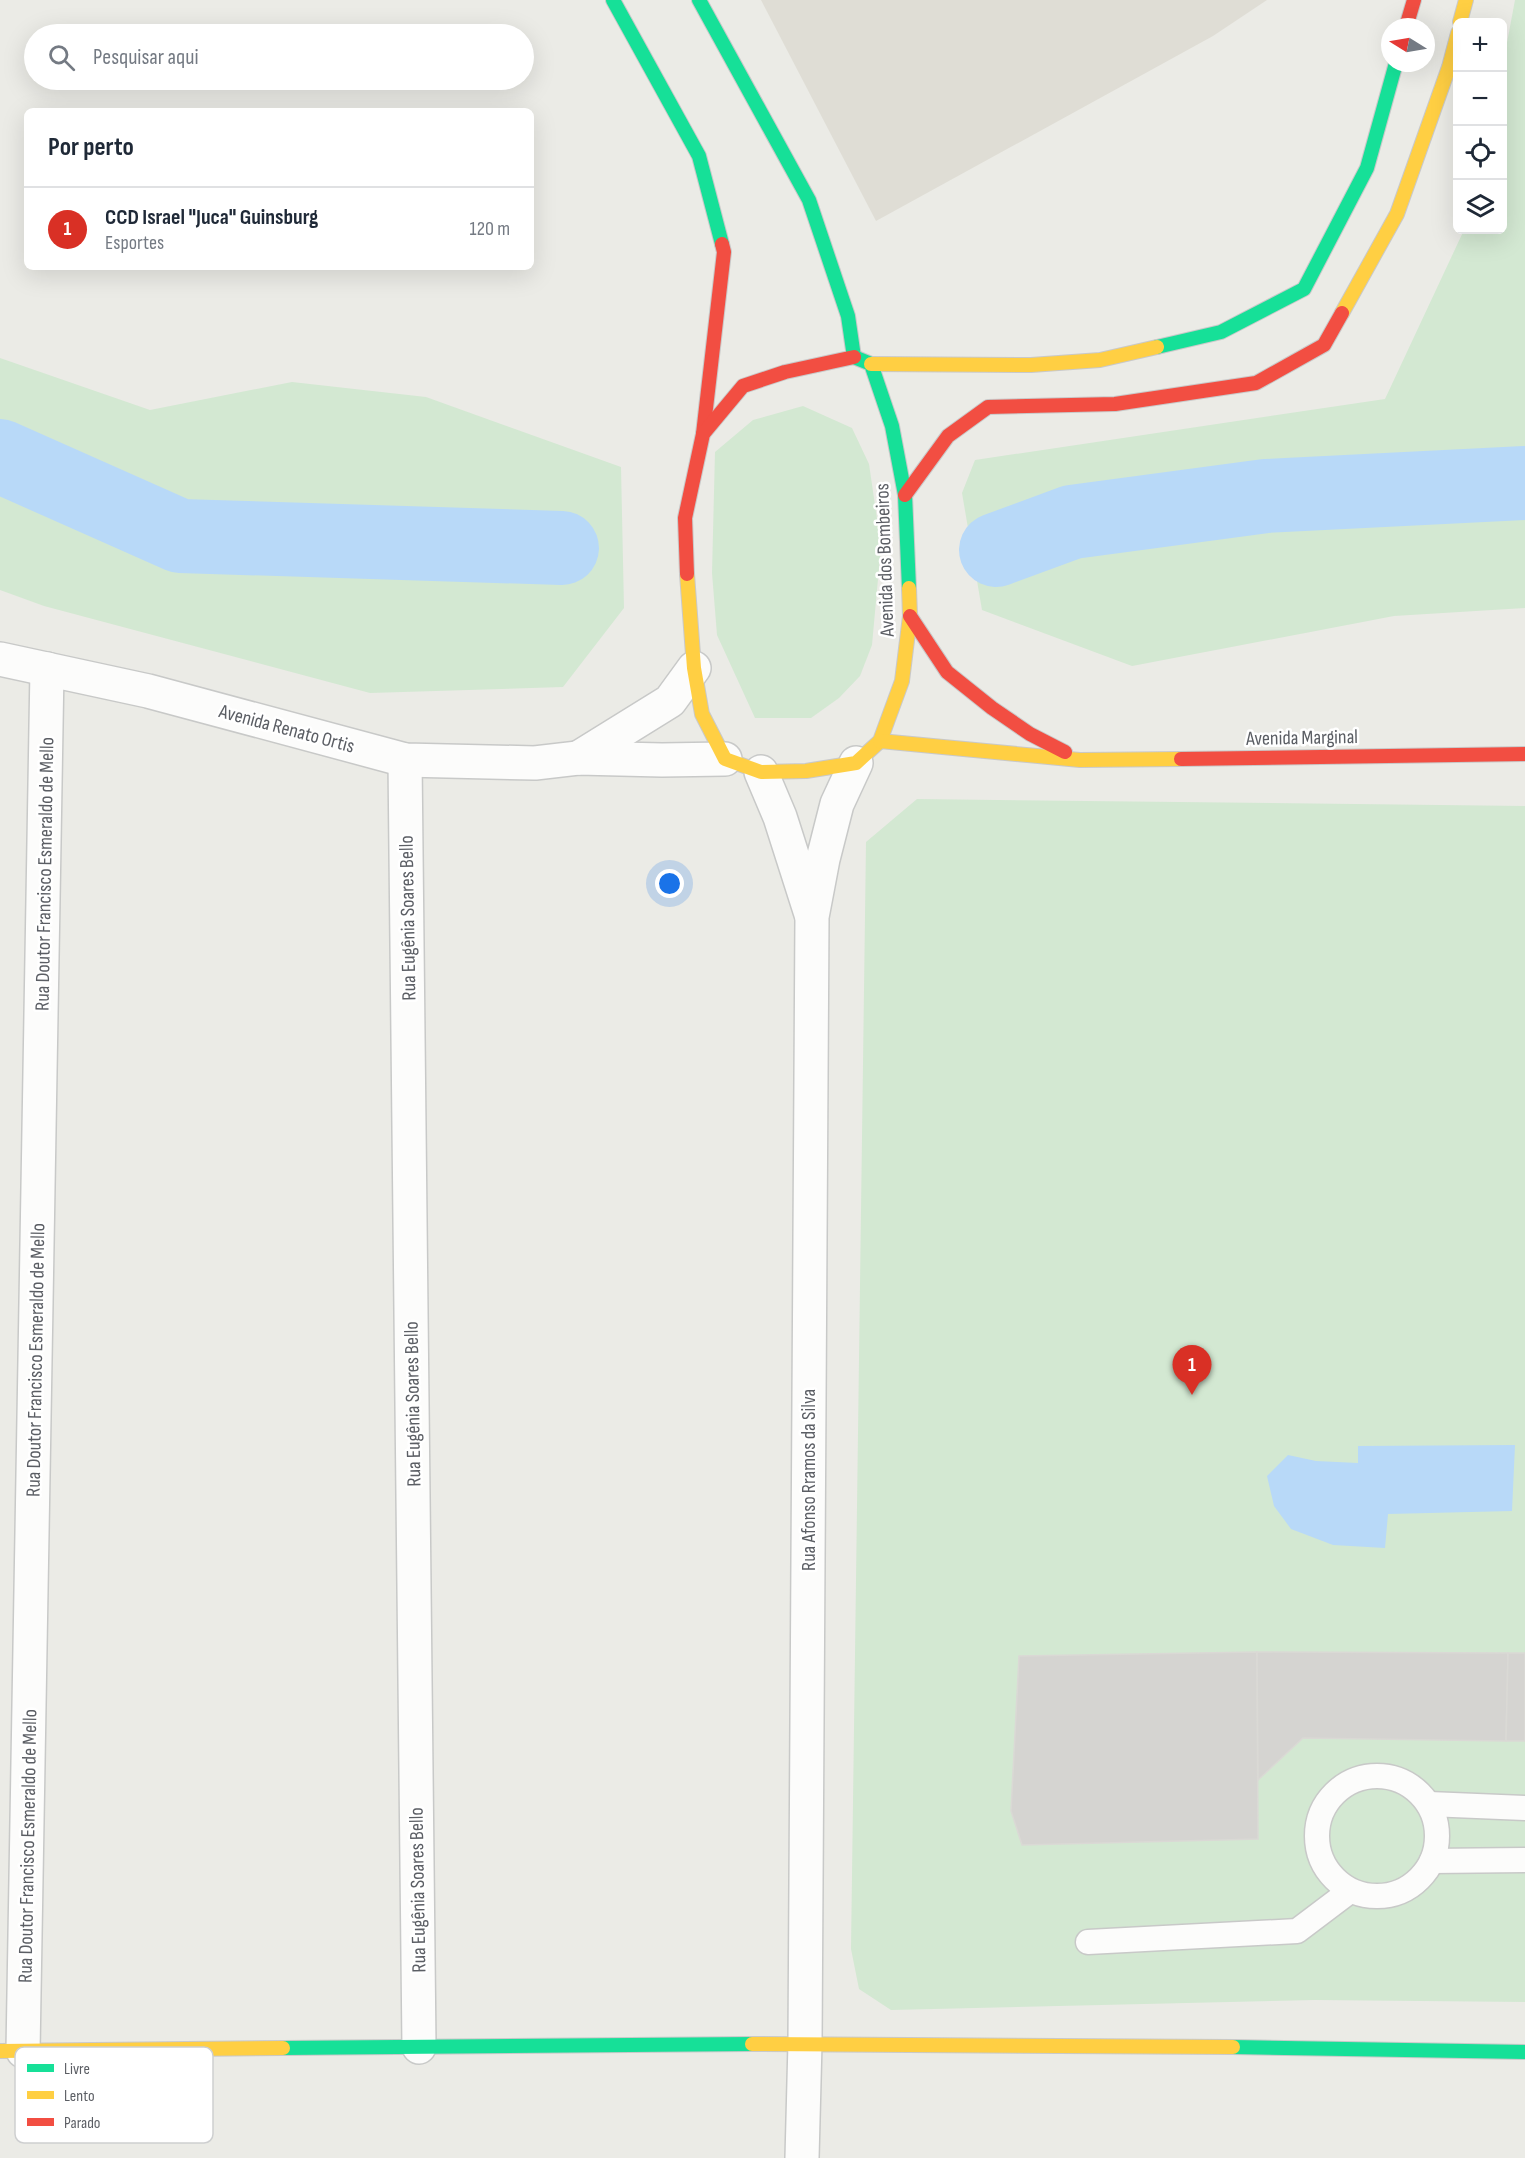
<!DOCTYPE html>
<html lang="pt">
<head>
<meta charset="utf-8">
<style>
  body { margin:0; font-family:"Sofia Sans Condensed",sans-serif; background:#f2f2f3; color:#1f2937 }
  .controls { position:absolute; right:18px; top:18px; display:grid; overflow:hidden; border-radius:9px; box-shadow:0 6px 24px #0002 }
  .controls button { width:54px; height:54px; display:grid; place-items:center; padding:0; border:0; border-bottom:2px solid #e0e1e3; background:#fff; color:#1f2937; font:30px sans-serif }
  .compass { position:absolute; left:1381px; top:18px; width:54px; height:54px; border-radius:50%; background:#fff; box-shadow:0 6px 24px #0002; rotate:281deg }
  .you { position:absolute; left:670px; top:884px; width:21px; height:21px; margin:-15px; border:4px solid #fff; border-radius:50%; background:#1a73e8; box-shadow:0 0 0 9px #1a73e833 }
  .badge { display:grid; place-items:center; width:39px; height:39px; border-radius:50%; background:#d93025; color:#fff; font-size:20px; font-weight:700 }
  .pin { position:absolute; translate:-50% -50px; filter:drop-shadow(0 2px 3px #0008) }
  .pin::after { content:''; position:absolute; top:32px; width:21px; height:18px; background:inherit; clip-path:polygon(0 0,100% 0,50% 100%) }
  .list { margin:0; padding:0; list-style:none }
  h2 { display:flex; justify-content:space-between; align-items:center; height:78px; margin:0; padding:0 24px; font-size:26px }
  h2 small { font-size:20px; font-weight:400; color:#747a83 }
  .list li { display:grid; grid-template-columns:39px 1fr auto; gap:18px; align-items:center; box-sizing:border-box; height:84px; padding:0 24px; border-top:2px solid #e0e1e3 }
  .list b { display:block; font-size:22px; white-space:nowrap }
  .list p { margin:0; font-size:20px; white-space:nowrap; color:#747a83 }
  .list em { font-size:20px; font-style:normal; color:#747a83 }
  .icon { flex:none; width:33px; height:33px; fill:none; stroke:currentColor; stroke-width:2; stroke-linecap:round; stroke-linejoin:round }
  .map { position:relative; flex:none; width:1525px; height:2158px; overflow:hidden }
  .search { position:absolute; background:#fff; box-shadow:0 6px 24px #0002; left:24px; top:24px; width:510px; height:66px; display:flex; align-items:center; gap:15px; box-sizing:border-box; padding:0 21px; border-radius:33px; color:#747a83; font-size:22px }
  .panel { position:absolute; background:#fff; box-shadow:0 6px 24px #0002; left:24px; top:108px; width:510px; height:162px; border-radius:9px }
  .map>svg:first-child { display:block }
  .education { fill:#dfddd5 }
  .green { fill:#d3e8d2 }
  .water { fill:#b8d9f8 }
  .lines { fill:none; stroke-linecap:round; stroke-linejoin:round }
  .river { stroke:#b8d9f8; stroke-width:74 }
  .building { fill:#d5d4d1; stroke:#dad9d5; stroke-width:1.5 }
  .lane-casing { stroke:#c8c9c8; stroke-width:27 }
  .street-casing { stroke:#c8c9c8; stroke-width:36 }
  .fast-casing { stroke:#c9c9c9; stroke-width:16 }
  .slow-casing { stroke:#c9c9c9; stroke-width:16 }
  .jam-casing { stroke:#c9c9c9; stroke-width:16 }
  .lane { stroke:#fcfcfb; stroke-width:24 }
  .street { stroke:#fcfcfb; stroke-width:33 }
  .fast { stroke:#16e098; stroke-width:14 }
  .slow { stroke:#ffcf43; stroke-width:14 }
  .jam { stroke:#f24e42; stroke-width:14 }
  .labels { text-anchor:middle; stroke-width:5; stroke-linejoin:round; paint-order:stroke }
  .street-label { font-size:20px; fill:#5b5e64; stroke:#fff }
  .key { fill:#fff; stroke:#cecfd0; stroke-width:1.5 }
  .key-label { font-size:16px; fill:#5b5e64 }
</style>
</head>
<body>
<div class="map">
<svg width="1525" height="2158" viewBox="0 0 1525 2158">
  <rect width="100%" height="100%" fill="#ebebe6"/>
  <!-- education -->
  <path class="education" d="M761 0H1267L1213 36 876 221Z"/>
  <!-- green -->
  <g class="green">
    <path d="M1515 0H1525V608L1394 616 1132 666 982 610 962 493 975 460 1385 399 1464 230H1502L1503 64Z"/>
    <path d="M0 358 150 410 292 382 426 397 621 467 624 608 563 687 370 693 44 606 0 590Z"/>
    <path d="M803 406 852 428 869 464 881 546 872 645 860 676 839 698 811 718H755L717 635 712 573 715 452 753 420Z"/>
    <path d="M917 799 1525 806V2002L1315 2000 891 2010 859 1989 851 1949 866 842Z"/>
  </g>
  <!-- water -->
  <path class="water" d="M1515 1445 1512 1511 1388 1514 1385 1548 1333 1545 1291 1529 1274 1506 1267 1476 1288 1455 1316 1461 1358 1463V1446Z"/>
  <g class="lines">
    <!-- river -->
    <g class="river">
      <path d="M0 456 180 536 562 548"/>
      <path d="M996 550 1072 522 1266 496 1525 483"/>
    </g>
  </g>
  <!-- building -->
  <g class="building">
    <path d="M1257 1652 1258 1839 1022 1845 1011 1811 1019 1656Z"/>
    <path d="M1257 1652 1508 1653 1506 1741 1303 1738 1258 1780Z"/>
    <path d="M1508 1653H1525V1741H1506Z"/>
  </g>
  <g class="lines">
    <!-- lane casing -->
    <g class="lane-casing">
      <g id="lane">
        <circle cx="1377" cy="1836" r="60"/>
        <path d="M1429 1804 1525 1808"/>
        <path d="M1432 1861 1525 1860"/>
        <path d="M1088 1942 1297 1931 1350 1891"/>
      </g>
    </g>
    <!-- street casing -->
    <g class="street-casing">
      <g id="street">
        <path d="M0 659 148 691 405 760 535 763 578 758 662 760 725 759"/>
        <path d="M578 758 670 701 694 668"/>
        <path d="M405 760 419 2047"/>
        <path d="M761 772 780 817 811 914"/>
        <path d="M23 2051 47 669"/>
        <path d="M802 2158 805 2043 812 917 823 859 837 804 856 763"/>
      </g>
    </g>
    <!-- fast casing -->
    <g class="fast-casing">
      <g id="fast">
        <path d="M613 0 699 156 722 244"/>
        <path d="M699 0 809 200 848 316 854 357"/>
        <path d="M1157 347 1221 332 1304 289 1367 168 1396 63"/>
        <path d="M854 357 871 364 892 426 905 495 909 588"/>
        <path d="M1233 2047 1525 2052"/>
        <path d="M283 2048 752 2044"/>
      </g>
    </g>
    <!-- slow casing -->
    <g class="slow-casing">
      <g id="slow">
        <path d="M1460 22 1466 0"/>
        <path d="M1342 313 1397 214 1449 67 1458 33"/>
        <path d="M871 364 1031 365 1100 360 1157 347"/>
        <path d="M687 574 694 668 702 714 725 759 761 772 806 771 856 763 880 741 902 681 910 616 909 588"/>
        <path d="M880 741 1080 760 1181 759"/>
        <path d="M752 2044 1233 2047"/>
        <path d="M0 2051 283 2048"/>
      </g>
    </g>
    <!-- jam casing -->
    <g class="jam-casing">
      <g id="jam">
        <path d="M1406 27 1414 0"/>
        <path d="M703 434 724 252 722 244"/>
        <path d="M905 495 948 436 988 407 1115 404 1256 383 1324 345 1342 313"/>
        <path d="M687 574 685 518 703 434 743 386 785 372 854 357"/>
        <path d="M910 616 947 672 992 708 1030 734 1065 752"/>
        <path d="M1181 759 1525 754"/>
      </g>
    </g>
    <!-- lane -->
    <use href="#lane" class="lane"/>
    <!-- street -->
    <use href="#street" class="street"/>
    <!-- fast -->
    <use href="#fast" class="fast"/>
    <!-- slow -->
    <use href="#slow" class="slow"/>
    <!-- jam -->
    <use href="#jam" class="jam"/>
  </g>
  <g class="labels">
    <!-- street labels -->
    <g class="street-label">
      <text transform="translate(884 560) rotate(-92)" y="7">Avenida dos Bombeiros</text>
      <text transform="translate(287 728) rotate(15)" y="7">Avenida Renato Ortis</text>
      <text transform="translate(1302 737) rotate(-1)" y="7">Avenida Marginal</text>
      <text transform="translate(44 874) rotate(-89)" y="7">Rua Doutor Francisco Esmeraldo de Mello</text>
      <text transform="translate(407 918) rotate(-91)" y="7">Rua Eugênia Soares Bello</text>
      <text transform="translate(35 1360) rotate(-89)" y="7">Rua Doutor Francisco Esmeraldo de Mello</text>
      <text transform="translate(412 1404) rotate(-91)" y="7">Rua Eugênia Soares Bello</text>
      <text transform="translate(808 1480) rotate(-90)" y="7">Rua Afonso Rramos da Silva</text>
      <text transform="translate(27 1846) rotate(-89)" y="7">Rua Doutor Francisco Esmeraldo de Mello</text>
      <text transform="translate(417 1890) rotate(-91)" y="7">Rua Eugênia Soares Bello</text>
    </g>
  </g>
  <!-- legend -->
  <rect x="15" y="2047" width="198" height="96" rx="9" class="key"/>
  <rect x="27" y="2064" width="27" height="8" fill="#16e098"/>
  <rect x="27" y="2091" width="27" height="8" fill="#ffcf43"/>
  <rect x="27" y="2118" width="27" height="8" fill="#f24e42"/>
  <g class="key-label">
    <text x="64" y="2074">Livre</text>
    <text x="64" y="2101">Lento</text>
    <text x="64" y="2128">Parado</text>
  </g>
</svg>
<div class="controls">
<button>+</button>
<button>−</button>
<button><svg class="icon" aria-label="locate" viewBox="0 0 24 24"><circle cx="12" cy="12" r="6"/><path d="M12 2v4M12 18v4M2 12h4M18 12h4"/></svg></button>
<button><svg class="icon" aria-label="layers" viewBox="0 0 24 24"><path d="M12 4l9 5-9 5-9-5zM3 14l9 5 9-5"/></svg></button>
</div>
<svg class="compass" viewBox="-18 -18 36 36"><path d="M0-13l5 13h-10z" fill="#e53935"/><path d="M0 13l5-13h-10z" fill="#747a83"/></svg>
<div class="you"></div>
<div class="pin badge" style="left:1192px;top:1395px">1</div>
<div class="search"><svg class="icon" aria-label="search" viewBox="0 0 24 24"><circle cx="10" cy="10" r="6"/><path d="M15 15l6 6"/></svg>Pesquisar aqui</div>
<section class="panel">
<h2>Por perto<small></small></h2>
<ul class="list">
<li><span class="badge">1</span><div><b>CCD Israel &quot;Juca&quot; Guinsburg</b><p>Esportes</p></div><em>120 m</em></li>
</ul>
</section>
</div>
</body>
</html>
